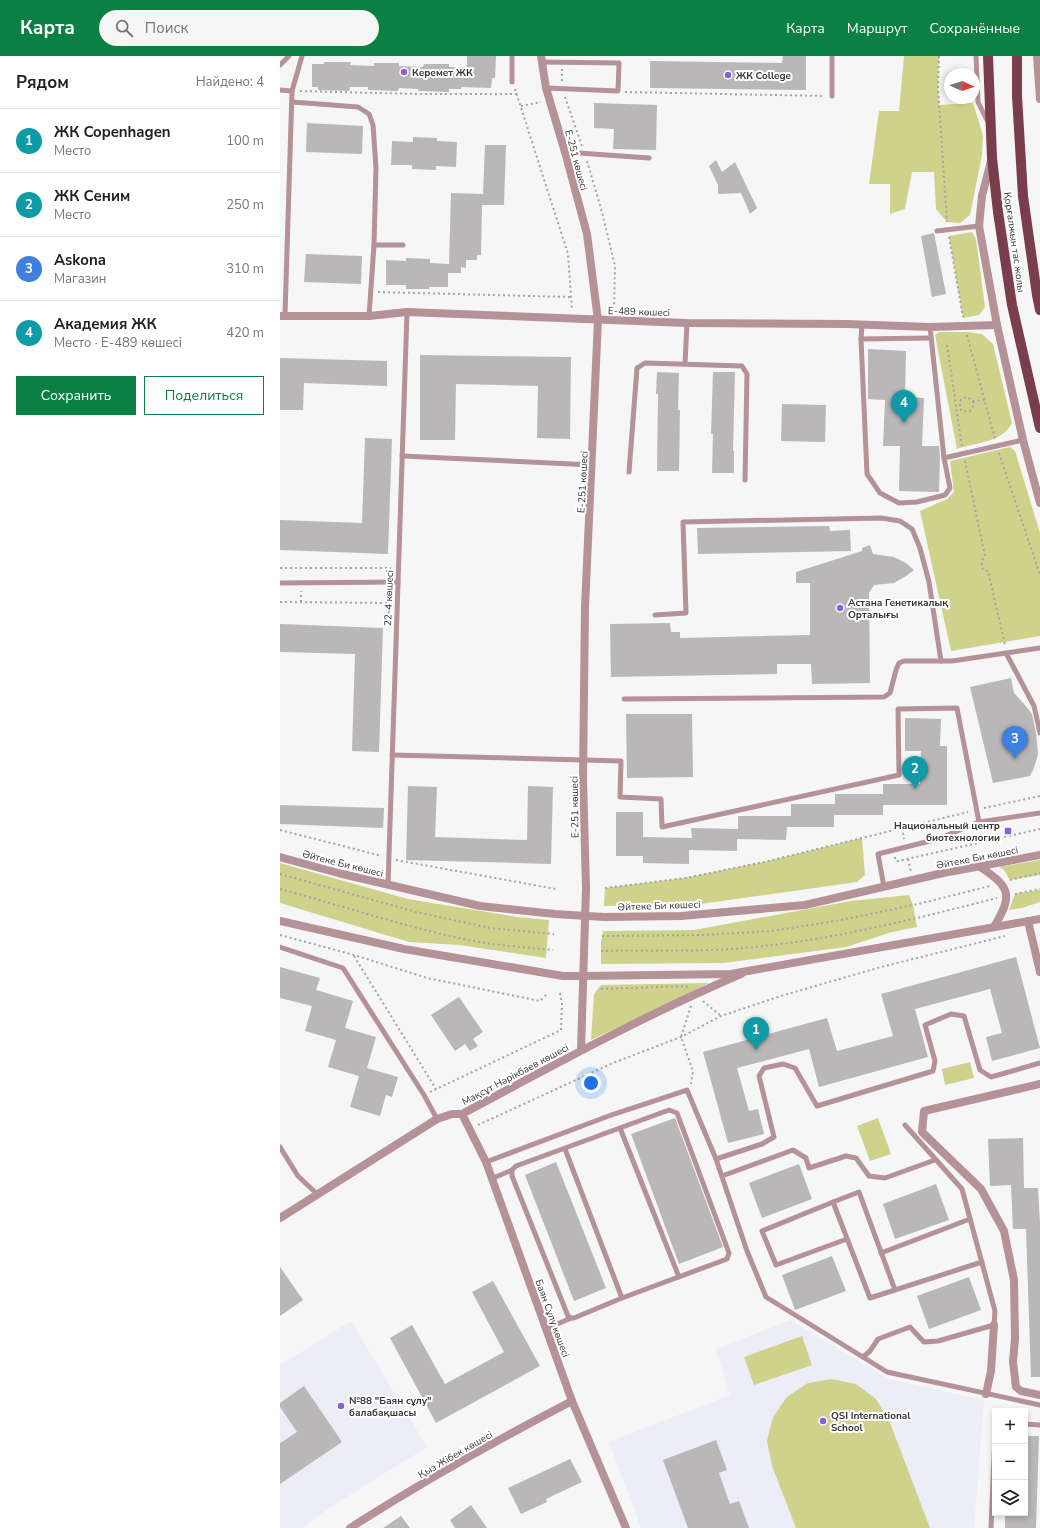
<!DOCTYPE html>
<html lang="ru">
<head>
<meta charset="utf-8">
<style>
  body { margin:0; font-family:"Nunito Sans",sans-serif; background:#f6f6f6; color:#222 }
  .controls { position:absolute; right:12px; bottom:12px; display:grid; overflow:hidden; border-radius:0px; box-shadow:0 2px 6px #0003 }
  .controls button { width:36px; height:36px; display:grid; place-items:center; padding:0; border:0; border-bottom:1px solid #e0e0e0; background:#fff; color:#222; font:20px sans-serif }
  .compass { position:absolute; left:664px; top:12px; width:36px; height:36px; border-radius:50%; background:#fff; box-shadow:0 2px 6px #0003; rotate:93deg }
  .you { position:absolute; left:311px; top:1027px; width:14px; height:14px; margin:-10px; border:3px solid #fff; border-radius:50%; background:#1a73e8; box-shadow:0 0 0 6px #1a73e833 }
  .badge { display:grid; place-items:center; width:26px; height:26px; border-radius:50%; background:#0b8043; color:#fff; font-size:13px; font-weight:700 }
  .pin { position:absolute; translate:-50% -33px; filter:drop-shadow(0 1px 2px #0008) }
  .pin::after { content:''; position:absolute; top:21px; width:14px; height:12px; background:inherit; clip-path:polygon(0 0,100% 0,50% 100%) }
  .list { margin:0; padding:0; list-style:none }
  h2 { display:flex; justify-content:space-between; align-items:center; height:52px; margin:0; padding:0 16px; font-size:17px }
  h2 small { font-size:13px; font-weight:400; color:#767676 }
  .list li { display:grid; grid-template-columns:26px 1fr auto; gap:12px; align-items:center; box-sizing:border-box; height:64px; padding:0 16px; border-top:1px solid #e0e0e0 }
  .list b { display:block; font-size:15px; white-space:nowrap }
  .list p { margin:0; font-size:13px; white-space:nowrap; color:#767676 }
  .list em { font-size:13px; font-style:normal; color:#767676 }
  .actions { display:flex; gap:8px; padding:12px 16px }
  .actions a { flex:1; padding:9px 0; border:1px solid #0b8043; border-radius:0px; text-align:center; font-size:14px; color:#0b8043 }
  .actions .main { background:#0b8043; color:#fff }
  .icon { flex:none; width:22px; height:22px; fill:none; stroke:currentColor; stroke-width:2; stroke-linecap:round; stroke-linejoin:round }
  .map { position:relative; flex:none; width:760px; height:1472px; overflow:hidden }
  header { display:flex; align-items:center; gap:24px; box-sizing:border-box; height:56px; padding:0 20px; background:#0b8043; color:#fff }
  header strong { font-size:19px }
  nav { display:flex; gap:22px; margin-inline-start:auto; font-size:14px }
  .search { width:280px; height:36px; background:#f6f6f6; display:flex; align-items:center; gap:10px; box-sizing:border-box; padding:0 14px; border-radius:22px; color:#767676; font-size:15px }
  main { display:flex }
  aside { flex:1; background:#fff }
  .map>svg:first-child { display:block }
  .built { fill:#ecedf6 }
  .green { fill:#ced28b }
  .building { fill:#b9b7b7 }
  .lines { fill:none; stroke-linecap:round; stroke-linejoin:round }
  .path { stroke:#a3a3a4; stroke-width:2; stroke-dasharray:2 3; stroke-linecap:butt }
  .service { stroke:#b59198; stroke-width:5 }
  .minor { stroke:#b59198; stroke-width:8 }
  .tertiary { stroke:#b59198; stroke-width:8 }
  .primary { stroke:#793d4d; stroke-width:10 }
  .poi-dot { fill:#8a60da; stroke:#fff; stroke-width:1.5 }
  .labels { text-anchor:middle; stroke-width:4; stroke-linejoin:round; paint-order:stroke }
  .poi-label { font-size:10px; font-weight:bold; fill:#353536; stroke:#fff; text-anchor:start }
  .street-label { font-size:10px; fill:#353536; stroke:#fff }
</style>
</head>
<body>
<header>
<strong>Карта</strong>
<div class="search"><svg class="icon" aria-label="search" viewBox="0 0 24 24"><circle cx="10" cy="10" r="6"/><path d="M15 15l6 6"/></svg>Поиск</div>
<nav><a>Карта</a><a>Маршрут</a><a>Сохранённые</a></nav>
</header>
<main>
<aside>
<h2>Рядом<small>Найдено: 4</small></h2>
<ul class="list">
<li><span class="badge" style="background:#0f9aa8">1</span><div><b>ЖК Copenhagen</b><p>Место</p></div><em>100 m</em></li>
<li><span class="badge" style="background:#0f9aa8">2</span><div><b>ЖК Сеним</b><p>Место</p></div><em>250 m</em></li>
<li><span class="badge" style="background:#3f7fe0">3</span><div><b>Askona</b><p>Магазин</p></div><em>310 m</em></li>
<li><span class="badge" style="background:#0f9aa8">4</span><div><b>Академия ЖК</b><p>Место · Е-489 көшесі</p></div><em>420 m</em></li>
</ul>
<div class="actions"><a class="main">Сохранить</a><a>Поделиться</a></div>
</aside>
<div class="map">
<svg width="760" height="1472" viewBox="0 0 760 1472">
  <rect width="100%" height="100%" fill="#f6f6f7"/>
  <!-- built -->
  <g class="built">
    <path d="M510 1264 609 1323 704 1344 694 1472H361L329 1386 450 1339 436 1293Z"/>
    <path d="M71 1265 147 1391 49 1452 23 1472H0V1309Z"/>
  </g>
  <!-- green -->
  <g class="green">
    <path d="M624 0H659L658 32 659 49 693 47 703 79 702 99 690 159 680 167 667 166 656 153 654 116H632L625 153 610 158V128H589L599 55H619Z"/>
    <path d="M692 176 696 183 705 251 699 259 683 262 669 180Z"/>
    <path d="M659 276H687L702 278 713 288 732 367C722 387 696 386 677 393L655 279Z"/>
    <path d="M730 391 735 395 760 477V580L671 595 640 455 667 443 674 436 670 405Z"/>
    <path d="M582 782 585 819 577 826 421 848 324 850 325 832 405 822 484 806Z"/>
    <path d="M760 804V819L730 824 724 814 719 811Z"/>
    <path d="M0 807 128 843 237 861 269 864 266 902 179 889 129 886 0 847Z"/>
    <path d="M760 834V846L742 852 729 854 735 838Z"/>
    <path d="M629 839 633 849 637 871 612 876 566 891 443 907 321 908V887L323 875 414 874 571 845Z"/>
    <path d="M428 927 413 936 311 984 314 938 321 929Z"/>
    <path d="M690 1006 694 1022 665 1029 662 1013Z"/>
    <path d="M598 1062 611 1098 590 1105 577 1070Z"/>
    <path d="M522 1280 532 1309 474 1329 464 1301Z"/>
    <path d="M552 1323 576 1328 596 1343 609 1364 650 1472H516L492 1410 487 1385 493 1361 507 1341 528 1327Z"/>
  </g>
  <!-- building -->
  <g class="building">
    <path d="M187 0H216L215 22H212L211 32 181 31V33H169V36L138 35V33L119 32 118 35 88 34V31H70L69 35 38 34V31H32V8H44V6H71L70 9 94 10V7H119V10L143 11 144 8H169V11H187Z"/>
    <path d="M503 0H526V34L370 32V5L502 7Z"/>
    <path d="M314 47 377 49 376 94 333 93 334 73 314 72Z"/>
    <path d="M27 67 83 70 82 98 26 96Z"/>
    <path d="M133 81 157 82V85L177 86 176 111 156 110V114L132 113V109H111L112 85 133 86Z"/>
    <path d="M205 89H226L224 149H202L201 199H197V204H186V212L181 211V217H168V231H149V233H126V229H106V204L126 205V202L150 203V207L169 208 171 137 203 138Z"/>
    <path d="M436 104 442 116 455 106 477 152 470 158 461 137 438 138V129L429 110Z"/>
    <path d="M654 177 666 238 652 241 641 180Z"/>
    <path d="M26 198 82 200 81 228 24 226Z"/>
    <path d="M588 293 626 295 625 341 644 342 642 390H659L660 402 659 436 619 435 620 390H603L605 344 588 343Z"/>
    <path d="M140 299 291 301 290 383 257 382 258 330 176 328 175 384H140Z"/>
    <path d="M0 302 107 305V330L24 327 23 354H0Z"/>
    <path d="M377 316 399 317 398 354H400L399 415H377L378 338H376Z"/>
    <path d="M433 316H455L453 395H454V417H432L433 378H431Z"/>
    <path d="M502 348 546 349 545 386 501 385Z"/>
    <path d="M85 382 112 383 108 498 0 494V464L82 467Z"/>
    <path d="M549 470 550 475 570 474 571 495 418 498 417 472Z"/>
    <path d="M590 489 593 498 614 501 626 507 634 514 626 520 614 527 594 529 589 537 590 627 532 628 531 608H497V618L331 621 330 568 390 567 391 576H400V582L530 579V527H516V516L582 495V492Z"/>
    <path d="M0 568 103 572 99 696 72 695 75 598 0 596Z"/>
    <path d="M731 622 734 637 745 649 752 658 756 677 758 698 754 712 750 720 713 727 690 631Z"/>
    <path d="M346 658H412L413 721 347 722Z"/>
    <path d="M625 662 661 663 660 690H667V749H603V759H554V771H507L506 784 457 783V795L409 794V808L363 807V800H336V756H363V781L412 782 411 772 458 773V760H511V748H555V738H603V728H640L641 695H625Z"/>
    <path d="M128 730 157 731 155 781 247 784 248 730 273 731 271 808 126 804Z"/>
    <path d="M0 749 104 752 103 772 0 768Z"/>
    <path d="M736 901 760 992 712 1005 706 981 722 977 710 933 635 953 648 1001 539 1031 529 993 457 1012 469 1055 478 1053 484 1078 448 1087 423 996 547 962 557 995 613 980 601 938Z"/>
    <path d="M0 911 40 922 36 934 73 945 65 972 96 981 87 1012 118 1021 112 1041 106 1039 100 1060 70 1051 79 1020 48 1011 56 984 25 975 32 950 0 942Z"/>
    <path d="M179 941 203 976 193 983 198 990 190 995 185 988 175 995 151 959Z"/>
    <path d="M395 1062 443 1191 399 1208 351 1078Z"/>
    <path d="M743 1082 744 1132H758L760 1168V1321H751L746 1173H733L731 1129 710 1130 708 1083Z"/>
    <path d="M276 1106 326 1232 294 1245 245 1119Z"/>
    <path d="M519 1108 532 1143 482 1162 469 1127Z"/>
    <path d="M656 1128 669 1164 615 1183 603 1148Z"/>
    <path d="M552 1200 566 1235 515 1254 502 1219Z"/>
    <path d="M0 1211 23 1244 0 1260Z"/>
    <path d="M689 1221 701 1254 649 1273 637 1240Z"/>
    <path d="M213 1225 260 1310 156 1367 110 1282 132 1269 165 1328 224 1296 192 1236Z"/>
    <path d="M24 1330 62 1386 0 1428V1387L17 1376 0 1351V1347Z"/>
    <path d="M745 1380H759L756 1472H725V1457H745Z"/>
    <path d="M436 1384 447 1414 439 1417 450 1448 459 1445 469 1472H408L383 1404Z"/>
    <path d="M290 1403 302 1426 266 1443 267 1446 241 1458 228 1432Z"/>
    <path d="M191 1449 207 1472H175L170 1464Z"/>
    <path d="M121 1460 130 1472H103Z"/>
  </g>
  <g class="lines">
    <!-- path -->
    <g class="path">
      <path d="M659 0 658 32 667 166"/>
      <path d="M282 25V13"/>
      <path d="M235 33 288 198 292 254"/>
      <path d="M20 35 137 38H237"/>
      <path d="M345 36 544 40"/>
      <path d="M285 41 302 90"/>
      <path d="M241 50 261 46"/>
      <path d="M307 105 322 156 335 210 334 255"/>
      <path d="M669 181 683 261"/>
      <path d="M98 236 291 241"/>
      <path d="M687 279 715 383"/>
      <path d="M667 289 682 391"/>
      <path d="M693 345 694 349 690 355H682L680 352V345L683 342 687 341 693 345 705 344"/>
      <path d="M719 397 760 519"/>
      <path d="M685 405 705 500C701 504 701 509 703 514L708 515 725 589"/>
      <path d="M0 512H111"/>
      <path d="M0 546 109 547"/>
      <path d="M21 546V535"/>
      <path d="M704 752 760 740"/>
      <path d="M622 772 624 783"/>
      <path d="M0 774 102 800"/>
      <path d="M615 801V804L618 805 760 773"/>
      <path d="M628 803 631 816"/>
      <path d="M116 804 276 833"/>
      <path d="M0 818 136 856 210 872 274 878"/>
      <path d="M730 824 760 817"/>
      <path d="M325 832 405 822 484 806 688 756"/>
      <path d="M0 833C60 849 119 869 179 882 210 889 242 891 273 894"/>
      <path d="M735 838 760 833"/>
      <path d="M0 879 74 899 147 922 260 945 268 937"/>
      <path d="M322 880 422 879 492 875 561 864 638 848 710 830"/>
      <path d="M321 895C368 894 417 896 464 892 548 885 635 863 717 842"/>
      <path d="M74 900 156 1033"/>
      <path d="M321 933 406 930 408 932"/>
      <path d="M423 945 441 960"/>
      <path d="M411 950 401 981 413 1015 411 1028"/>
      <path d="M150 1036 281 974 282 948 280 937"/>
      <path d="M198 1069 333 1007 401 981 441 960 501 940 601 911 725 880"/>
    </g>
    <!-- service -->
    <g class="service">
      <path d="M232 0V26"/>
      <path d="M696 0 698 46 708 66"/>
      <path d="M261 6 339 7 338 35 266 32"/>
      <path d="M0 9 9 0"/>
      <path d="M0 34 12 35"/>
      <path d="M552 40V0"/>
      <path d="M12 46 78 51 89 58 93 69 96 112 94 189 89 260"/>
      <path d="M285 96 369 102"/>
      <path d="M657 175 699 170"/>
      <path d="M94 189H123"/>
      <path d="M5 259 12 35 22 0"/>
      <path d="M650 271 664 402 743 384"/>
      <path d="M650 282 581 283 587 418 600 437 619 447 637 446 665 439 670 432 664 402"/>
      <path d="M581 283 582 269"/>
      <path d="M405 308 407 267"/>
      <path d="M122 400 313 409"/>
      <path d="M349 416 357 312 365 307 462 310 467 318 465 424"/>
      <path d="M0 527 118 526"/>
      <path d="M375 559 406 557 403 466 601 462 620 465 632 473 640 492 649 526 661 605H672L760 592"/>
      <path d="M726 597 754 650 760 677"/>
      <path d="M344 643 604 641 610 637 616 614 619 607 624 605H661"/>
      <path d="M112 699 341 705 340 741 381 743 382 771 619 719 618 653 677 652 699 766 658 783 598 798 604 831"/>
      <path d="M699 766 760 757"/>
      <path d="M108 829 127 256"/>
      <path d="M0 891 63 912 144 1039 157 1063"/>
      <path d="M340 1072 399 1221"/>
      <path d="M0 1091 18 1120 37 1138"/>
      <path d="M285 1093 342 1242"/>
      <path d="M436 1103 482 1088 494 1081 479 1020 484 1012 503 1008 515 1012 537 1050 653 1015 655 1005 645 969 671 958 684 960 700 1014 711 1021 760 1007"/>
      <path d="M206 1106 334 1058 407 1034 436 1103 467 1195 486 1241 607 1316 760 1349"/>
      <path d="M442 1120 513 1094 526 1102 529 1112 566 1100 576 1102 589 1120 605 1122 655 1104"/>
      <path d="M211 1123 232 1114 236 1110 389 1054 397 1057 449 1197 447 1203 342 1242 294 1262H291L288 1260 232 1120V1114"/>
      <path d="M553 1146 579 1136 615 1234"/>
      <path d="M567 1183 496 1209 482 1175 553 1146 590 1242 702 1206"/>
      <path d="M601 1197 690 1163"/>
      <path d="M266 1273 291 1262"/>
      <path d="M583 1301 590 1295 598 1283 630 1271 644 1286 658 1285 714 1269 715 1255 682 1133 625 1069"/>
      <path d="M745 1368 760 1369"/>
      <path d="M711 1472 715 1379"/>
    </g>
    <!-- minor -->
    <g class="minor">
      <path d="M261 0 266 32 285 96 307 178 318 264 305 551 303 723 306 832 301 994"/>
      <path d="M757 0 760 43"/>
      <path d="M711 105 702 140 699 170 717 269 743 384 760 447"/>
      <path d="M0 260H89L127 256 407 267 566 268 650 271 717 269"/>
      <path d="M748 865 760 916"/>
      <path d="M760 1028 644 1055 642 1076 701 1133 724 1175 734 1224 735 1282 733 1306 736 1331 741 1335 760 1339"/>
      <path d="M182 1058 206 1106 292 1345 346 1472"/>
      <path d="M0 1162 157 1063 172 1058H182C274 1009 365 959 461 918"/>
      <path d="M706 1338 711 1315 714 1269"/>
      <path d="M70 1472C142 1426 217 1384 292 1345"/>
    </g>
    <!-- tertiary -->
    <g class="tertiary">
      <path d="M0 801 58 817 200 850 275 858 324 861 401 860 525 849 663 817 760 799"/>
      <path d="M700 811C731 831 733 839 714 871"/>
      <path d="M0 865 124 893 283 920H303L451 918 760 863"/>
    </g>
    <!-- primary -->
    <g class="primary">
      <path d="M708 0 712 102 718 156 732 249 760 372"/>
      <path d="M737 0V40L743 140 757 239 760 254"/>
    </g>
  </g>
  <!-- markers -->
  <g class="poi-dot">
    <circle cx="124" cy="16" r="4"/>
    <circle cx="448" cy="19" r="4"/>
    <circle cx="560" cy="552" r="4"/>
    <rect x="724" y="771" width="8" height="8" rx="2"/>
    <circle cx="61" cy="1350" r="4"/>
    <circle cx="543" cy="1365" r="4"/>
  </g>
  <g class="labels">
    <!-- poi labels -->
    <g class="poi-label">
      <text x="132" y="20">Керемет ЖК</text>
      <text x="456" y="23">ЖК College</text>
      <text x="568" y="550">Астана Генетикалық<tspan x="568" dy="12">Орталығы</tspan></text>
      <text x="720" y="773" text-anchor="end">Национальный центр<tspan x="720" dy="12">биотехнологии</tspan></text>
      <text x="69" y="1348">№88 "Баян сұлу"<tspan x="69" dy="12">балабақшасы</tspan></text>
      <text x="551" y="1363">QSI International<tspan x="551" dy="12">School</tspan></text>
    </g>
    <!-- street labels -->
    <g class="street-label">
      <text transform="translate(297 104) rotate(75)" y="4">Е-251 көшесі</text>
      <text transform="translate(735 186) rotate(82)" y="4">Қорғалжын тас жолы</text>
      <text transform="translate(359 255) rotate(2)" y="4">Е-489 көшесі</text>
      <text transform="translate(302 426) rotate(-87)" y="4">Е-251 көшесі</text>
      <text transform="translate(108 542) rotate(-88)" y="4">22-4 көшесі</text>
      <text transform="translate(294 751) rotate(-91)" y="4">Е-251 көшесі</text>
      <text transform="translate(697 801) rotate(-11)" y="4">Әйтеке Би көшесі</text>
      <text transform="translate(63 807) rotate(14)" y="4">Әйтеке Би көшесі</text>
      <text transform="translate(379 849) rotate(-2)" y="4">Әйтеке Би көшесі</text>
      <text transform="translate(235 1018) rotate(-28)" y="4">Мақсұт Нәрікбаев көшесі</text>
      <text transform="translate(273 1262) rotate(70)" y="4">Баян Сұлу көшесі</text>
      <text transform="translate(175 1398) rotate(-30)" y="4">Қыз Жібек көшесі</text>
    </g>
  </g>
</svg>
<div class="controls">
<button>+</button>
<button>−</button>
<button><svg class="icon" aria-label="layers" viewBox="0 0 24 24"><path d="M12 4l9 5-9 5-9-5zM3 14l9 5 9-5"/></svg></button>
</div>
<svg class="compass" viewBox="-18 -18 36 36"><path d="M0-13l5 13h-10z" fill="#e53935"/><path d="M0 13l5-13h-10z" fill="#767676"/></svg>
<div class="you"></div>
<div class="pin badge" style="left:476px;top:994px;background:#0f9aa8">1</div>
<div class="pin badge" style="left:635px;top:733px;background:#0f9aa8">2</div>
<div class="pin badge" style="left:735px;top:703px;background:#3f7fe0">3</div>
<div class="pin badge" style="left:624px;top:367px;background:#0f9aa8">4</div>
</div>
</main>
</body>
</html>
